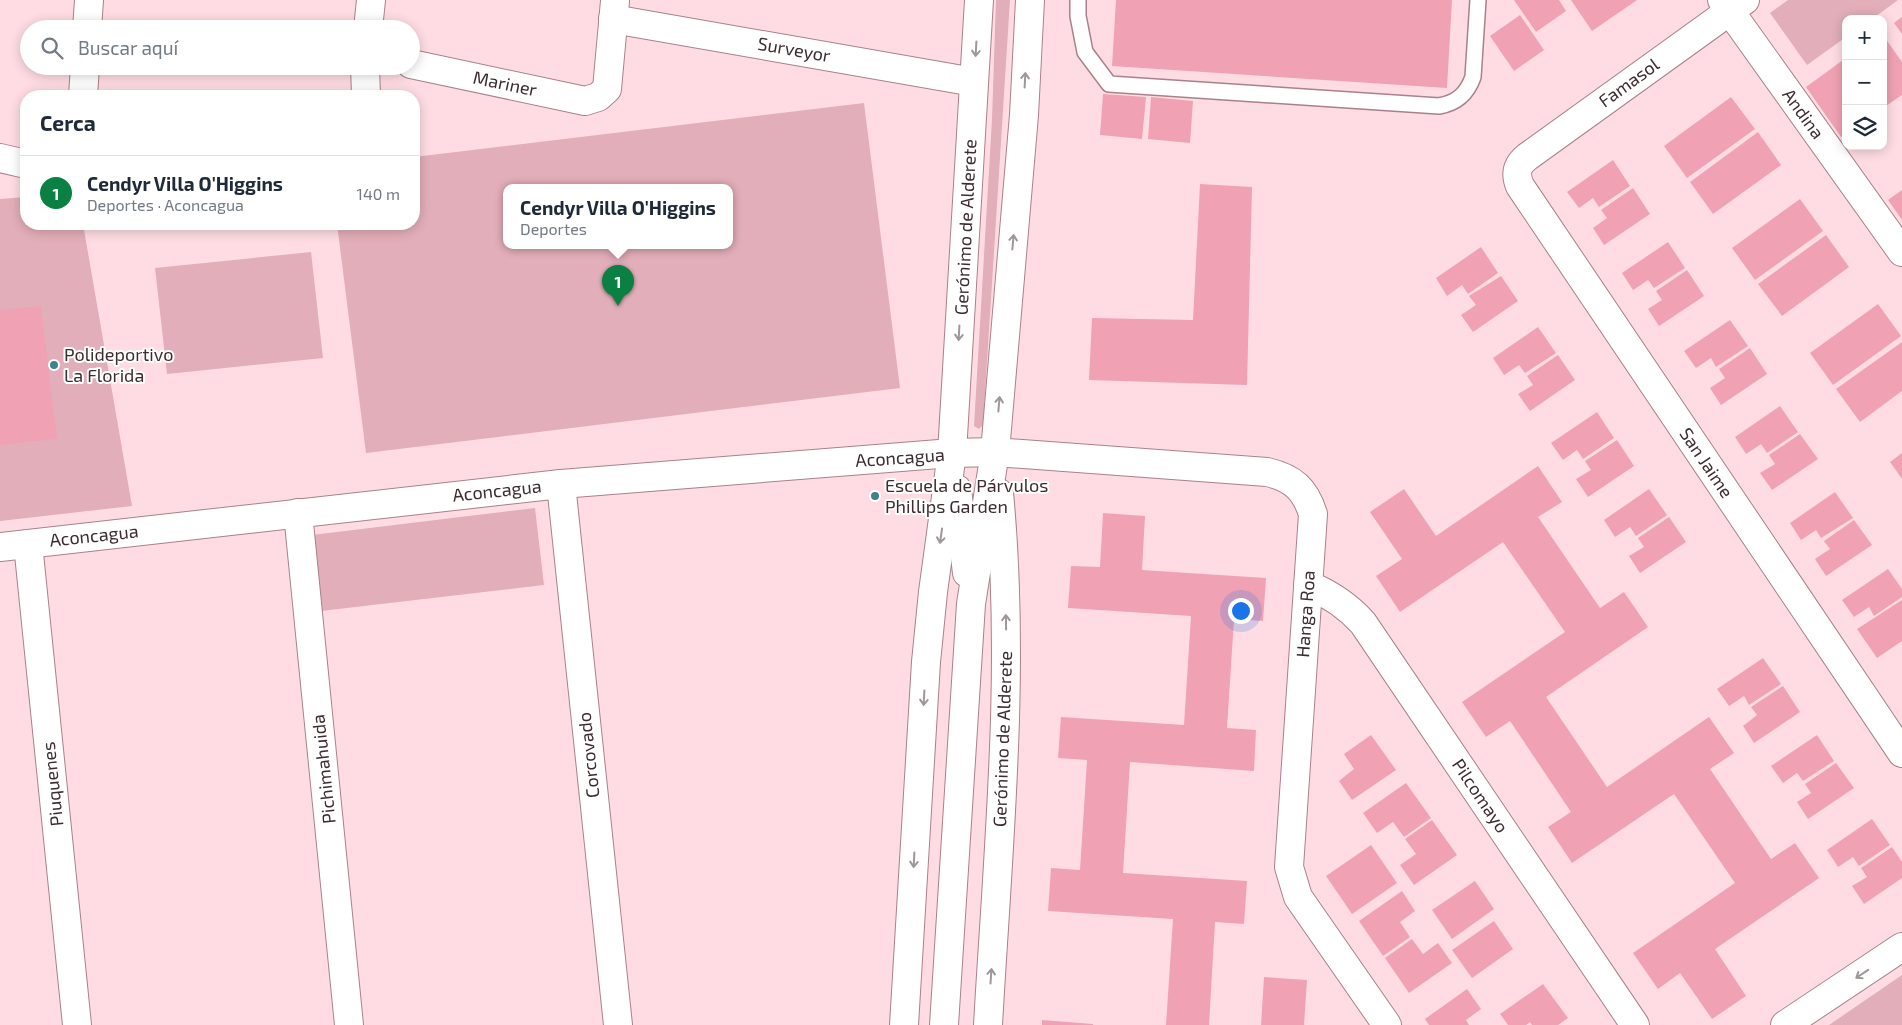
<!DOCTYPE html>
<html lang="es">
<head>
<meta charset="utf-8">
<style>
  body { margin:0; font-family:"Exo 2",sans-serif; background:#f6f6f7; color:#1f2937 }
  .controls { position:absolute; right:15px; top:15px; display:grid; overflow:hidden; border-radius:10px; box-shadow:0 2px 12px #0003 }
  .controls button { width:45px; height:45px; display:grid; place-items:center; padding:0; border:0; border-bottom:1px solid #e0e1e3; background:#fff; color:#1f2937; font:25px sans-serif }
  .you { position:absolute; left:1240px; top:610px; width:18px; height:18px; margin:-12px; border:4px solid #fff; border-radius:50%; background:#1a73e8; box-shadow:0 0 0 8px #1a73e833 }
  .badge { display:grid; place-items:center; width:32px; height:32px; border-radius:50%; background:#0b8043; color:#fff; font-size:16px; font-weight:700 }
  .pin { position:absolute; translate:-50% -41px; filter:drop-shadow(0 1px 2px #0008) }
  .pin::after { content:''; position:absolute; top:26px; width:18px; height:15px; background:inherit; clip-path:polygon(0 0,100% 0,50% 100%) }
  .popup { position:absolute; left:503px; top:184px; width:230px; height:65px; box-sizing:border-box; display:grid; place-content:center; border-radius:10px; background:#fff; filter:drop-shadow(0 1px 4px #0005); font-size:16px; white-space:nowrap; color:#747a83 }
  .popup b { font-size:19px; color:#1f2937 }
  .popup::after { content:''; position:absolute; left:50%; top:100%; margin-left:-10px; border:10px solid transparent; border-top-color:#fff }
  .list { margin:0; padding:0; list-style:none }
  h2 { display:flex; justify-content:space-between; align-items:center; height:65px; margin:0; padding:0 20px; font-size:21px }
  h2 small { font-size:16px; font-weight:400; color:#747a83 }
  .list li { display:grid; grid-template-columns:32px 1fr auto; gap:15px; align-items:center; box-sizing:border-box; height:75px; padding:0 20px; border-top:1px solid #e0e1e3 }
  .list b { display:block; font-size:19px; white-space:nowrap }
  .list p { margin:0; font-size:16px; white-space:nowrap; color:#747a83 }
  .list em { font-size:16px; font-style:normal; color:#747a83 }
  .icon { flex:none; width:28px; height:28px; fill:none; stroke:currentColor; stroke-width:2; stroke-linecap:round; stroke-linejoin:round }
  .map { position:relative; flex:none; width:1902px; height:1025px; overflow:hidden }
  .search { position:absolute; background:#fff; box-shadow:0 2px 12px #0003; left:20px; top:20px; width:400px; height:55px; display:flex; align-items:center; gap:12px; box-sizing:border-box; padding:0 18px; border-radius:28px; color:#747a83; font-size:19px }
  .panel { position:absolute; background:#fff; box-shadow:0 2px 12px #0003; left:20px; top:90px; width:400px; height:140px; border-radius:20px }
  .map>svg:first-child { display:block }
  .green { fill:#e2aeb9; fill-rule:evenodd }
  .building { fill:#f0a2b4 }
  .lines { fill:none; stroke-linecap:round; stroke-linejoin:round }
  .lane-casing { stroke:#a9818a; stroke-width:18 }
  .street-casing { stroke:#a9818a; stroke-width:30 }
  .secondary-casing { stroke:#a9818a; stroke-width:30 }
  .lane { stroke:#fff; stroke-width:15 }
  .street { stroke:#fff; stroke-width:28 }
  .secondary { stroke:#fff; stroke-width:28 }
  .oneway { stroke:#9e9697 }
  .poi-dot { fill:#3d858a; stroke:#fff; stroke-width:2 }
  .labels { text-anchor:middle; stroke-width:4; stroke-linejoin:round; paint-order:stroke }
  .street-label { font-size:18px; fill:#3c2c2f; stroke:#fff }
  .poi-label { font-size:18px; fill:#3c2c2f; stroke:#fff; text-anchor:start }
</style>
</head>
<body>
<div class="map">
<svg width="1902" height="1025" viewBox="0 0 1902 1025">
  <rect width="100%" height="100%" fill="#ffdce3"/>
  <!-- green -->
  <g class="green">
    <path d="M996 0H1010L983 425 979 429 974 426 992 119Z"/>
    <path d="M1788 0H1898L1872 19H1846V37L1807 65 1770 13Z"/>
    <path d="M864 103 900 388 366 453 337 224H414V157ZM729 187V245H507V187Z"/>
    <path d="M26 197V224H83L132 506 0 521V199Z"/>
    <path d="M311 252 323 358 167 374 155 268Z"/>
    <path d="M535 508 544 585 321 611 312 535Z"/>
    <path d="M1902 975V1025H1829Z"/>
  </g>
  <!-- building -->
  <g class="building">
    <path d="M1116 0H1452L1447 88 1112 66Z"/>
    <path d="M1514 0H1559L1566 11 1536 32Z"/>
    <path d="M1571 0H1637L1592 31Z"/>
    <path d="M1520 15 1544 50 1514 71 1490 36Z"/>
    <path d="M1902 17V34L1894 23Z"/>
    <path d="M1883 35 1902 62V95L1883 108Z"/>
    <path d="M1843 60 1846 65V134L1841 137 1806 87Z"/>
    <path d="M1103 94 1146 97 1142 139 1100 135Z"/>
    <path d="M1151 97 1193 101 1190 143 1148 139Z"/>
    <path d="M1731 97 1755 129 1687 178 1664 146Z"/>
    <path d="M1758 132 1781 165 1713 214 1690 182Z"/>
    <path d="M1613 160 1630 186 1599 207 1593 198 1579 208 1567 192Z"/>
    <path d="M1200 184 1252 187 1247 385 1089 380 1092 318 1193 320Z"/>
    <path d="M1633 188 1650 214 1604 245 1593 228 1607 218 1601 210Z"/>
    <path d="M1902 190V220L1888 200Z"/>
    <path d="M1800 199 1823 231 1755 280 1732 248Z"/>
    <path d="M1826 235 1849 267 1782 316 1758 284Z"/>
    <path d="M1668 242 1685 268 1654 288 1648 280 1633 290 1622 273Z"/>
    <path d="M1481 247 1498 273 1468 294 1462 285 1447 296 1436 278Z"/>
    <path d="M1687 270 1704 296 1659 326 1648 309 1662 300 1656 291Z"/>
    <path d="M1501 276 1518 301 1473 332 1461 315 1476 305 1469 296Z"/>
    <path d="M1878 304 1901 336 1833 385 1810 353Z"/>
    <path d="M41 306 57 439 0 445V310Z"/>
    <path d="M1730 320 1748 346 1716 367 1711 358 1696 368 1684 351Z"/>
    <path d="M1538 327 1556 353 1525 373 1519 365 1504 375 1493 358Z"/>
    <path d="M1902 342V391L1860 422 1836 389Z"/>
    <path d="M1750 348 1767 374 1721 405 1710 388 1725 378 1719 369Z"/>
    <path d="M1558 355 1575 380 1530 411 1518 394 1533 385 1527 376Z"/>
    <path d="M1780 406 1798 432 1767 453 1761 444 1746 454 1735 437Z"/>
    <path d="M1597 412 1614 438 1583 459 1577 450 1563 460 1551 443Z"/>
    <path d="M1800 434 1818 459 1772 490 1760 473 1775 464 1769 455Z"/>
    <path d="M1617 440 1634 466 1588 497 1576 479 1591 470 1585 461Z"/>
    <path d="M1902 453V479L1890 462Z"/>
    <path d="M1538 466 1562 502 1538 517 1600 608 1624 592 1648 627 1546 697 1607 787 1709 717 1734 753 1710 769 1771 859 1795 843 1819 878 1715 949 1746 996 1712 1019 1680 973 1658 989 1633 953 1735 883 1674 794 1572 863 1548 827 1571 812 1510 721 1486 737 1462 702 1565 632 1503 542 1400 612 1376 576 1402 559 1370 512 1404 489 1436 536Z"/>
    <path d="M1649 489 1667 515 1636 536 1630 527 1615 537 1604 520Z"/>
    <path d="M1835 492 1853 518 1821 538 1816 530 1801 540 1790 523Z"/>
    <path d="M1103 513 1145 516 1142 570 1266 578 1263 621 1234 619 1227 728 1256 730 1254 771 1130 762 1123 873 1247 881 1244 924 1215 922 1209 1025H1166L1173 919 1048 911 1051 868 1080 870 1087 760 1058 758 1061 717 1184 725 1191 616 1068 608 1071 566 1100 567Z"/>
    <path d="M1669 517 1686 542 1640 573 1629 556 1644 547 1638 538Z"/>
    <path d="M1854 520 1872 545 1826 576 1815 559 1830 549 1824 541Z"/>
    <path d="M1888 569 1902 589V597L1874 616 1869 607 1854 617 1842 600Z"/>
    <path d="M1902 600V641L1877 658 1857 629Z"/>
    <path d="M1763 658 1781 684 1749 705 1744 696 1729 706 1717 689Z"/>
    <path d="M1783 686 1800 712 1754 743 1743 726 1757 715 1751 707Z"/>
    <path d="M1371 735 1396 770 1352 800 1339 781 1354 769 1344 754Z"/>
    <path d="M1817 735 1834 761 1803 781 1797 773 1783 783 1771 766Z"/>
    <path d="M1836 763 1854 788 1808 819 1797 802 1811 793 1805 784Z"/>
    <path d="M1406 783 1431 818 1404 837 1393 822 1377 833 1363 813Z"/>
    <path d="M1872 819 1890 845 1859 866 1853 857 1838 867 1827 850Z"/>
    <path d="M1432 820 1457 855 1414 885 1400 865 1416 854 1405 839Z"/>
    <path d="M1371 845 1397 883 1352 914 1326 876Z"/>
    <path d="M1892 847 1902 862V878L1864 904 1852 886 1867 877 1861 868Z"/>
    <path d="M1475 881 1494 909 1452 939 1432 910Z"/>
    <path d="M1402 891 1415 911 1400 922 1410 937 1383 956 1359 921Z"/>
    <path d="M1494 921 1513 949 1472 978 1452 950Z"/>
    <path d="M1412 939 1423 954 1438 943 1452 963 1409 993 1385 958Z"/>
    <path d="M1264 977 1307 980 1304 1025H1261Z"/>
    <path d="M1543 984 1568 1018 1558 1025H1532L1530 1022 1526 1025H1508L1500 1014Z"/>
    <path d="M1467 989 1481 1009 1466 1020 1469 1025H1429L1425 1019Z"/>
    <path d="M1042 1020 1093 1024V1025H1042Z"/>
  </g>
  <g class="lines">
    <!-- lane casing -->
    <g class="lane-casing">
      <path id="lane" d="M1078 0V16L1085 52 1109 84 1439 106C1457 103 1467 94 1473 77L1478 0"/>
    </g>
    <!-- street casing -->
    <g class="street-casing">
      <g id="street">
        <path d="M1722 0 1902 252"/>
        <path d="M1745 0 1527 157C1516 166 1515 174 1520 186L1902 753"/>
        <path d="M613 19 974 82"/>
        <path d="M87 29 89 0"/>
        <path d="M368 29 371 0"/>
        <path d="M411 64 585 101 598 97 607 89 615 1"/>
        <path d="M365 66 366 96"/>
        <path d="M83 96 85 66"/>
        <path d="M0 158 26 164"/>
        <path d="M561 484 618 1025"/>
        <path d="M298 513 349 1025"/>
        <path d="M28 544 77 1025"/>
        <path d="M0 547 561 484 952 453 995 452 1267 472C1293 478 1305 489 1313 514L1289 867 1298 897 1387 1025"/>
        <path d="M1308 585C1330 594 1347 605 1363 623L1635 1025"/>
      </g>
    </g>
    <!-- secondary casing -->
    <g class="secondary-casing">
      <g id="secondary">
        <path d="M957 489 967 573"/>
        <path d="M904 1025 926 662 933 592 952 453 979 0"/>
        <path d="M944 1025 971 604 995 452 1024 115 1030 0"/>
        <path d="M988 1025C998 848 1016 670 999 493"/>
        <path d="M1785 1025 1902 947"/>
      </g>
    </g>
    <!-- lane -->
    <use href="#lane" class="lane"/>
    <!-- street -->
    <use href="#street" class="street"/>
    <!-- secondary -->
    <use href="#secondary" class="secondary"/>
  </g>
  <!-- one-way arrows -->
  <defs><path id="oneway-shaft" d="M-6 0H5M1.5-3L5.5 0L1.5 3" fill="none" stroke-width="1.6" stroke-linecap="round" stroke-linejoin="round" transform="scale(1.25)"/></defs>
  <g class="oneway">
    <use href="#oneway-shaft" transform="translate(976 49) rotate(93)"/>
    <use href="#oneway-shaft" transform="translate(1025 80) rotate(-87)"/>
    <use href="#oneway-shaft" transform="translate(1013 242) rotate(-85)"/>
    <use href="#oneway-shaft" transform="translate(959 333) rotate(93)"/>
    <use href="#oneway-shaft" transform="translate(999 404) rotate(-85)"/>
    <use href="#oneway-shaft" transform="translate(941 536) rotate(98)"/>
    <use href="#oneway-shaft" transform="translate(1006 622) rotate(-91)"/>
    <use href="#oneway-shaft" transform="translate(924 698) rotate(93)"/>
    <use href="#oneway-shaft" transform="translate(914 860) rotate(93)"/>
    <use href="#oneway-shaft" transform="translate(1862 974) rotate(146)"/>
    <use href="#oneway-shaft" transform="translate(991 976) rotate(-86)"/>
  </g>
  <!-- markers -->
  <g class="poi-dot">
    <circle cx="54" cy="365" r="5"/>
    <circle cx="875" cy="496" r="5"/>
  </g>
  <g class="labels">
    <!-- street labels -->
    <g class="street-label">
      <text transform="translate(794 50) rotate(10)" y="6">Surveyor</text>
      <text transform="translate(1629 83) rotate(-36)" y="6">Famasol</text>
      <text transform="translate(505 84) rotate(12)" y="6">Mariner</text>
      <text transform="translate(1803 114) rotate(54)" y="6">Andina</text>
      <text transform="translate(966 227) rotate(-87)" y="6">Gerónimo de Alderete</text>
      <text transform="translate(900 458) rotate(-4)" y="6">Aconcagua</text>
      <text transform="translate(1706 463) rotate(56)" y="6">San Jaime</text>
      <text transform="translate(497 491) rotate(-6)" y="6">Aconcagua</text>
      <text transform="translate(94 536) rotate(-6)" y="6">Aconcagua</text>
      <text transform="translate(1306 614) rotate(-86)" y="6">Hanga Roa</text>
      <text transform="translate(1003 739) rotate(-88)" y="6">Gerónimo de Alderete</text>
      <text transform="translate(589 755) rotate(-96)" y="6">Corcovado</text>
      <text transform="translate(324 769) rotate(-96)" y="6">Pichimahuida</text>
      <text transform="translate(53 784) rotate(-96)" y="6">Piuquenes</text>
      <text transform="translate(1480 796) rotate(56)" y="6">Pilcomayo</text>
    </g>
    <!-- poi labels -->
    <g class="poi-label">
      <text x="64" y="361">Polideportivo<tspan x="64" dy="21">La Florida</tspan></text>
      <text x="885" y="492">Escuela de Párvulos<tspan x="885" dy="21">Phillips Garden</tspan></text>
    </g>
  </g>
</svg>
<div class="controls">
<button>+</button>
<button>−</button>
<button><svg class="icon" aria-label="layers" viewBox="0 0 24 24"><path d="M12 4l9 5-9 5-9-5zM3 14l9 5 9-5"/></svg></button>
</div>
<div class="you"></div>
<div class="pin badge" style="left:618px;top:306px">1</div>
<div class="popup"><b>Cendyr Villa O'Higgins</b>Deportes</div>
<div class="search"><svg class="icon" aria-label="search" viewBox="0 0 24 24"><circle cx="10" cy="10" r="6"/><path d="M15 15l6 6"/></svg>Buscar aquí</div>
<section class="panel">
<h2>Cerca<small></small></h2>
<ul class="list">
<li><span class="badge">1</span><div><b>Cendyr Villa O'Higgins</b><p>Deportes · Aconcagua</p></div><em>140 m</em></li>
</ul>
</section>
</div>
</body>
</html>
